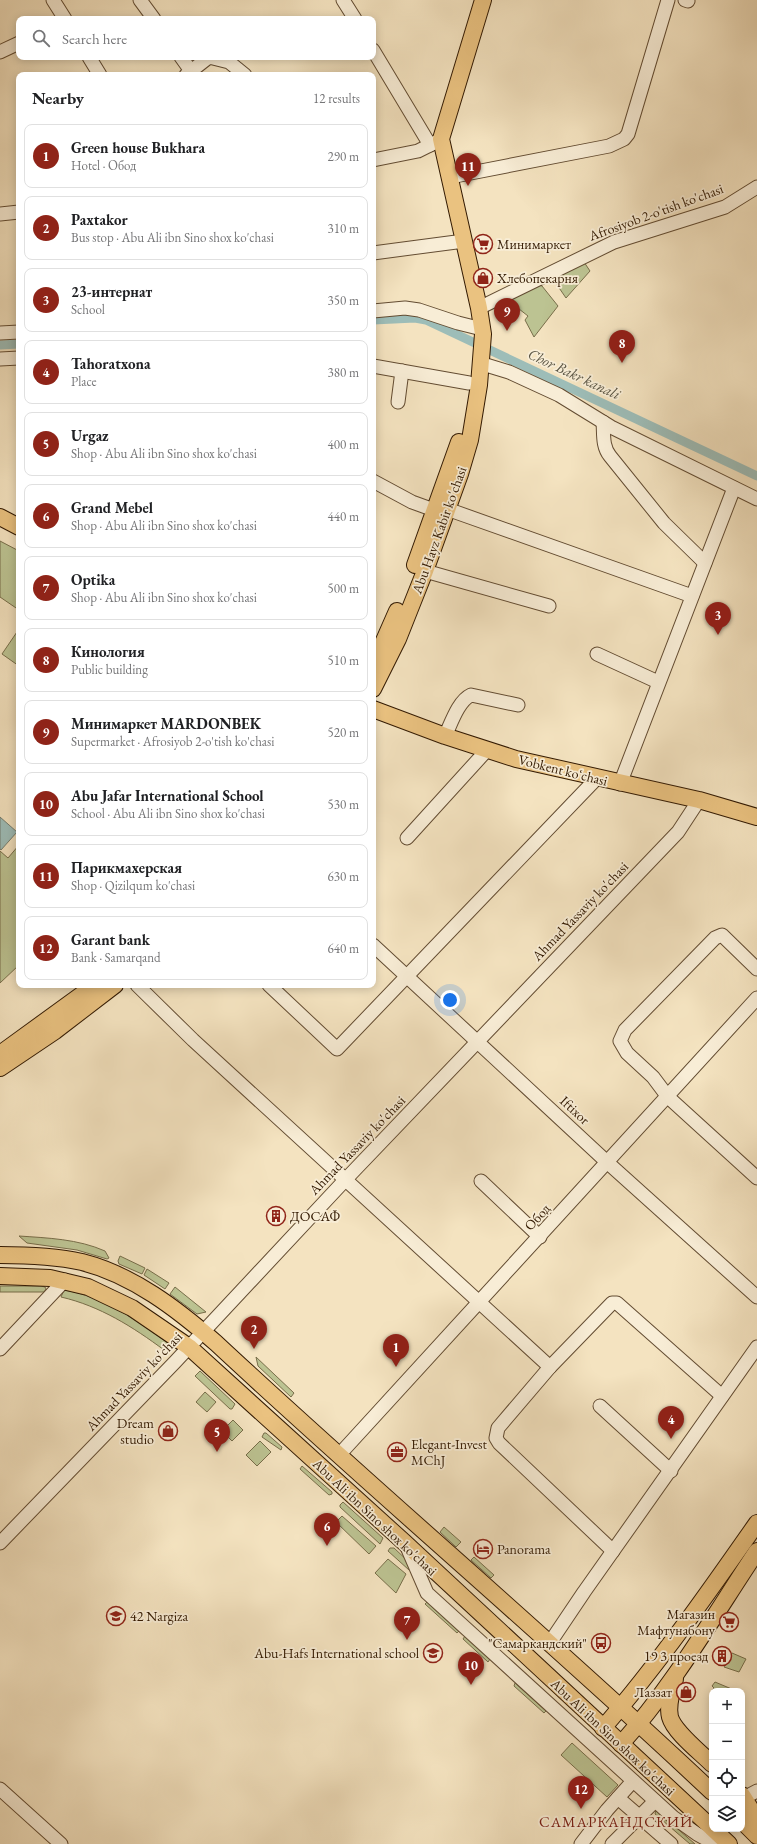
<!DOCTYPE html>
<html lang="en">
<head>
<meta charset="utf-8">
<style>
  body { margin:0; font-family:"EB Garamond",serif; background:#f6f6f6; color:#202124 }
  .controls { position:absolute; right:12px; bottom:12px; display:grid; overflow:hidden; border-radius:8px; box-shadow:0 2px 10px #0003 }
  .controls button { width:36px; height:36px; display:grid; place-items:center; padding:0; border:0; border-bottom:1px solid #e0e0e0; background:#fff; color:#202124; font:20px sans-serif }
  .you { position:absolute; left:450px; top:1000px; width:14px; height:14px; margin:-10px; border:3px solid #fff; border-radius:50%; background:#1a73e8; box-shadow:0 0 0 6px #1a73e833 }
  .badge { display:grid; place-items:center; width:26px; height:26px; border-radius:50%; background:#8f2418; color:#fff; font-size:13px; font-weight:700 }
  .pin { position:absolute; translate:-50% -33px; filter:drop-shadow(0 1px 2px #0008) }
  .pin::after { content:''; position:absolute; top:21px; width:14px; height:12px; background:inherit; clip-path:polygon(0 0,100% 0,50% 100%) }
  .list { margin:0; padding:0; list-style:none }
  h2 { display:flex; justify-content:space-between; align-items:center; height:52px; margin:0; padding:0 16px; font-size:17px }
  h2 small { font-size:13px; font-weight:400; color:#757577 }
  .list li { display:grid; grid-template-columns:26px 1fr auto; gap:12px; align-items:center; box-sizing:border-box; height:64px; margin:0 8px 8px; padding:0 8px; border:1px solid #e0e0e0; border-radius:8px }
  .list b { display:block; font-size:15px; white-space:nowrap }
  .list p { margin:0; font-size:13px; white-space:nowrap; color:#757577 }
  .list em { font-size:13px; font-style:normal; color:#757577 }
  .icon { flex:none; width:22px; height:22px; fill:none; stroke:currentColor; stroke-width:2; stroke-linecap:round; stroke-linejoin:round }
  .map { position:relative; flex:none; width:757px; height:1844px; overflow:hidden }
  .search { position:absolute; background:#fff; box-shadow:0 2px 10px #0003; left:16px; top:16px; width:360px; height:44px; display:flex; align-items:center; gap:10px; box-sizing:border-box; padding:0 14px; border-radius:8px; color:#757577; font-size:15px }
  .panel { position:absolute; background:#fff; box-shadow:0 2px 10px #0003; left:16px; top:72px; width:360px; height:916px; border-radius:8px }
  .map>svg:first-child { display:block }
  .green { fill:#bcc392; stroke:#786e4a }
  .water { fill:#9dbdb8; stroke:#737c6f }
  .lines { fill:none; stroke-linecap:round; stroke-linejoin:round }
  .canal { stroke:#9dbdb8; stroke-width:9 }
  .minor-casing { stroke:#634c32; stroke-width:15 }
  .major-casing { stroke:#331a02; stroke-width:18 }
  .minor { stroke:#f8edd6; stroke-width:13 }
  .major { stroke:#eac280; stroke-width:16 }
  .labels { text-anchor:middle; stroke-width:3.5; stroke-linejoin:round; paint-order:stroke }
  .street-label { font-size:14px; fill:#331a02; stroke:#f8edd6 }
  .poi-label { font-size:14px; fill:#331a02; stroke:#f8edd6; text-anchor:start }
  .water-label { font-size:15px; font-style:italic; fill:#585342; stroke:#f8edd6 }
  .neighbourhood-label { font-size:15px; letter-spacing:1px; fill:#7a1f14; stroke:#f8edd6 }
</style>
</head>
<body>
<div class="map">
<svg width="757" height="1844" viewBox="0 0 757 1844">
  <rect width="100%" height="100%" fill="#f4e3c0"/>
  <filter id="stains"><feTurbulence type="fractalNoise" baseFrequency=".005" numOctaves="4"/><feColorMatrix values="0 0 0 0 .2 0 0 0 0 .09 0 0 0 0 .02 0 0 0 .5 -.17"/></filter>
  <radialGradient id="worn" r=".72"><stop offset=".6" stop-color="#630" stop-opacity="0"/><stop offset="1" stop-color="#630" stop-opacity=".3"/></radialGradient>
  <!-- green -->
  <g class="green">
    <path d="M584 262 590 271 566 298 553 279Z"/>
    <path d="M538 284 542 286 558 306 534 337 525 320 528 316 505 298Z"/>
    <path d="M0 541 19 551V610L0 597Z"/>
    <path d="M19 629V666L2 654Z"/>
    <path d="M19 845V965L0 983V851L8 858Z"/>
    <path d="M19 1236C48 1238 78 1239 105 1251L109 1258 107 1259 77 1250 27 1243Z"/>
    <path d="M120 1256 145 1268 142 1274 119 1264 118 1261Z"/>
    <path d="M147 1269 169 1283 165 1289 144 1275Z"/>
    <path d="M0 1286H41L45 1287 46 1289 44 1292H0Z"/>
    <path d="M175 1287 206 1312 197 1314 170 1294Z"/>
    <path d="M64 1290C103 1296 138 1321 169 1344L164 1350C133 1327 100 1306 61 1297Z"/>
    <path d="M256 1357 294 1393 291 1397 258 1366Z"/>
    <path d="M200 1371 235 1404 232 1409H230L195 1376Z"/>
    <path d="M205 1392 216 1402 207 1412 196 1402Z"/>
    <path d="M233 1420 243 1430 232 1441 222 1431Z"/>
    <path d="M264 1433H266L282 1447 281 1450 262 1437Z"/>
    <path d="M260 1441 271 1452 257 1466 246 1455Z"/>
    <path d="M302 1466 332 1492V1494L329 1495 300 1469Z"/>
    <path d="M343 1502 383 1538 380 1544 340 1507V1505Z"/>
    <path d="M342 1516 376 1546 369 1554 336 1522Z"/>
    <path d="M444 1527 461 1542 456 1547 440 1532Z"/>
    <path d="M390 1548H394L410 1563 412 1567 409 1570 388 1551Z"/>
    <path d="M474 1557 494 1575 491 1578 471 1560Z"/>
    <path d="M388 1559 406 1574 396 1593 375 1573Z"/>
    <path d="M427 1602 459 1631 457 1633 425 1604Z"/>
    <path d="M465 1636 490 1659 488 1662 463 1639Z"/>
    <path d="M732 1653 746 1659 739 1672 724 1667Z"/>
    <path d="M715 1682 734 1690 712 1691 714 1688 712 1686Z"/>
    <path d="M515 1683 546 1711 544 1713 514 1686Z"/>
    <path d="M572 1743 618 1785 607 1797 561 1755Z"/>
    <path d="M656 1810 695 1844H690L655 1814Z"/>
  </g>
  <!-- water -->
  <path class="water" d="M0 817 17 832 1 850 0 849Z"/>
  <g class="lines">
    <!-- canal -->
    <g class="canal">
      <path d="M373 320 415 318 426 320 757 476"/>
      <path d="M0 345 19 344"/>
    </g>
    <!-- minor casing -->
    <g class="minor-casing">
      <g id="minor">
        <path d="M53 0 65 19"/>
        <path d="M140 0 154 19"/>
        <path d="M343 0 355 19"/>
        <path d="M685 0 688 1"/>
        <path d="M373 50 430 145"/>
        <path d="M0 52 19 43"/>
        <path d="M89 57 100 75"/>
        <path d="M181 57 191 71"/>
        <path d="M186 75 209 57 229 62 245 75"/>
        <path d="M373 160 418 151 438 141"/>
        <path d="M450 177 609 146 624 139 628 134 668 0"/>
        <path d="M0 214 19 212"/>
        <path d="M373 253 464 241"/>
        <path d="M479 308 614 242 725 207 757 187"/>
        <path d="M373 311 405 308 419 310 458 323 482 329"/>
        <path d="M0 333 19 332"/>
        <path d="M0 359 19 358"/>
        <path d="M373 366 469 383"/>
        <path d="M481 368 486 365 509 372 559 395 611 427 757 499"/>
        <path d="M398 402 402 371"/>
        <path d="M603 422C604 434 602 446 610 456L664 523 705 563"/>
        <path d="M373 481 412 502 434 510"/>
        <path d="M447 509 692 596"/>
        <path d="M425 571 549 606"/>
        <path d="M597 654 658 682"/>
        <path d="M445 736C451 724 458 701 471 695L518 705"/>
        <path d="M620 784 734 488"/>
        <path d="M407 838 487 750"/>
        <path d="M373 945 608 1163 757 1297"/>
        <path d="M757 969 722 935 715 938 625 1030 620 1041 627 1053 653 1077 668 1097 757 1178"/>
        <path d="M137 985 193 1040 550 1367"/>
        <path d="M269 985 337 1049 597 778"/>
        <path d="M481 1181 540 1237"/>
        <path d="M0 1349 65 1280"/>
        <path d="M600 1406 671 1471"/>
        <path d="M339 1455 757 998"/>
        <path d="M0 1543 175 1362 346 1179 678 832 699 800"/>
        <path d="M407 1547 427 1593 673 1817 697 1834 715 1844"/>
        <path d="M613 1551 499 1443 496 1438 498 1428 550 1367 612 1303H617L626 1311 722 1396"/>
        <path d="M549 1644 584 1592 757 1347"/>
        <path d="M0 1789 61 1844"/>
        <path d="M618 1798 671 1844"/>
        <path d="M742 1799 757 1791"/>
        <path d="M581 1844 607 1810 633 1781"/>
        <path d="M612 1844 655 1801"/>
      </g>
    </g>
    <!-- major casing -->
    <g class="major-casing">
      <g id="major">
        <path d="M0 517 19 527"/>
        <path d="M415 565 459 442"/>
        <path d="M375 661 397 611"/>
        <path d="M373 689 398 639 425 571 460 474 470 440 479 385 483 334 479 308 441 139 483 0"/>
        <path d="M373 709 445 736 516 759 699 800 757 817"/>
        <path d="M0 1054 95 985"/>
        <path d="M0 1068 55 1031 115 985"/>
        <path d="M0 1255C27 1255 55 1256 82 1262 133 1275 177 1309 216 1343 379 1495 550 1639 712 1792"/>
        <path d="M0 1276 50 1278 88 1287 132 1308 189 1347 404 1542 712 1828"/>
        <path d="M675 1679C672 1691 667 1705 670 1717 674 1732 700 1752 712 1764"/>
        <path d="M603 1728C659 1663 708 1593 757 1523"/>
        <path d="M621 1744C673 1686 713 1617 757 1551"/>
        <path d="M742 1795 752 1811 757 1827"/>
        <path d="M742 1821 757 1836"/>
        <path d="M713 1829 729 1844"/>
      </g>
    </g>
    <!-- minor -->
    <use href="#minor" class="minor"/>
    <!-- major -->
    <use href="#major" class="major"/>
  </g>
  <!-- icons -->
  <defs>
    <g id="supermarket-ring" transform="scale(1)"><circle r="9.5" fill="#f8edd6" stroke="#8f2418" stroke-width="1.5"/><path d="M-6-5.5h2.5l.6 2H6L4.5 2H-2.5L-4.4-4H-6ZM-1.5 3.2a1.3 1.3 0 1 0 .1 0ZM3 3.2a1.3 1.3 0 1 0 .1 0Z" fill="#8f2418"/></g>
    <g id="shop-ring" transform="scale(1)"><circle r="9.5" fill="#f8edd6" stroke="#8f2418" stroke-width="1.5"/><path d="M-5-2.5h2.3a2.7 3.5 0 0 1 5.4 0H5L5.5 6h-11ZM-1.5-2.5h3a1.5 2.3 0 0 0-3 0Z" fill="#8f2418"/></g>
    <g id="building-ring" transform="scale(1)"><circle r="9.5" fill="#f8edd6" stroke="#8f2418" stroke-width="1.5"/><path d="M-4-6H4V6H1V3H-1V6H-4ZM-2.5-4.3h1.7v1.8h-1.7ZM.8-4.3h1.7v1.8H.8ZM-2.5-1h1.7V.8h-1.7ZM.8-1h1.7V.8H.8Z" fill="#8f2418"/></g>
    <g id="office-ring" transform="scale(1)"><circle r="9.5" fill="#f8edd6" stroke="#8f2418" stroke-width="1.5"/><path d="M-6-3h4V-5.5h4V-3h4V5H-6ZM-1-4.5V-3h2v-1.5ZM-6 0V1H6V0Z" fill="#8f2418"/></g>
    <g id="hotel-ring" transform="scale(1)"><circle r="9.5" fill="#f8edd6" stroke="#8f2418" stroke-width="1.5"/><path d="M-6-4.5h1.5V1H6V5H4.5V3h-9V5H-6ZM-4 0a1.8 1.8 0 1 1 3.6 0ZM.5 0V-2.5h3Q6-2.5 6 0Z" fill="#8f2418"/></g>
    <g id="school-ring" transform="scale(1)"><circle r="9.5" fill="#f8edd6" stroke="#8f2418" stroke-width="1.5"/><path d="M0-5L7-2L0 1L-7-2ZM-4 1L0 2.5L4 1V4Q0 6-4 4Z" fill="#8f2418"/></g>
    <g id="bus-ring" transform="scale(1)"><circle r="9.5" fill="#f8edd6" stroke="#8f2418" stroke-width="1.5"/><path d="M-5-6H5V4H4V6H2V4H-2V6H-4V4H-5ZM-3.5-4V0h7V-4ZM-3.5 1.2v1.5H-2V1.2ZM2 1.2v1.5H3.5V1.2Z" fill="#8f2418"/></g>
  </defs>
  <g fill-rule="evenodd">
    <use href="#supermarket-ring" x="483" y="244"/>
    <use href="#shop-ring" x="483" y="278"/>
    <use href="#building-ring" x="276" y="1216"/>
    <use href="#shop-ring" x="168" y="1431"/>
    <use href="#office-ring" x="397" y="1452"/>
    <use href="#hotel-ring" x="483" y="1549"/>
    <use href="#school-ring" x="116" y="1616"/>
    <use href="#supermarket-ring" x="729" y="1622"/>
    <use href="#bus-ring" x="601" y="1643"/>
    <use href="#school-ring" x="433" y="1653"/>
    <use href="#building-ring" x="722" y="1656"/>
    <use href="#shop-ring" x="686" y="1692"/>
  </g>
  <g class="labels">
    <!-- street labels -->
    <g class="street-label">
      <text transform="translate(656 212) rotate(-20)" y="5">Afrosiyob 2-o'tish ko'chasi</text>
      <text transform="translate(439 530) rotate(-70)" y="5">Abu Hayz Kabir ko'chasi</text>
      <text transform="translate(563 770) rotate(14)" y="5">Vobkent koʻchasi</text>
      <text transform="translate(580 911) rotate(-46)" y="5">Ahmad Yassaviy ko'chasi</text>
      <text transform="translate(575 1110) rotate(43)" y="5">Iftixor</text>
      <text transform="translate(357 1145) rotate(-46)" y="5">Ahmad Yassaviy ko'chasi</text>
      <text transform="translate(537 1217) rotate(-48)" y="5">Обод</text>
      <text transform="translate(134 1381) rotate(-46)" y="5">Ahmad Yassaviy ko'chasi</text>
      <text transform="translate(375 1517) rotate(43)" y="5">Abu Ali ibn Sino shox ko'chasi</text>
      <text transform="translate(613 1737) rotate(43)" y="5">Abu Ali ibn Sino shox ko'chasi</text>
    </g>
    <!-- poi labels -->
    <g class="poi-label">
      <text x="497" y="249">Минимаркет</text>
      <text x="497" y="283">Хлебопекарня</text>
      <text x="290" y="1221">ДОСАФ</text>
      <text x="154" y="1428" text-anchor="end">Dream<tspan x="154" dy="16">studio</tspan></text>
      <text x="411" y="1449">Elegant-Invest<tspan x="411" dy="16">MChJ</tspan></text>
      <text x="497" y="1554">Panorama</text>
      <text x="715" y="1619" text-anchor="end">Магазин<tspan x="715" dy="16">Мафтунабону</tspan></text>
      <text x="130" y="1621">42 Nargiza</text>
      <text x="587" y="1648" text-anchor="end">"Самаркандский"</text>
      <text x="419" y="1658" text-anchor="end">Abu-Hafs International school</text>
      <text x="708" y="1661" text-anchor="end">19 3 проезд</text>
      <text x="672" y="1697" text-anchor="end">Лаззат</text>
    </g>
    <!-- water labels -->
    <g class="water-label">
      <text transform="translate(574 374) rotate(25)" y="5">Chor Bakr kanali</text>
    </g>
    <!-- neighbourhood labels -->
    <g class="neighbourhood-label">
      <text x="616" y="1827">САМАРКАНДСКИЙ</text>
    </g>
  </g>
  <rect width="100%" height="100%" filter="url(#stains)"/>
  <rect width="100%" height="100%" fill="url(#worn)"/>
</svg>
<div class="controls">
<button>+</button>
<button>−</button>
<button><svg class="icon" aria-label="locate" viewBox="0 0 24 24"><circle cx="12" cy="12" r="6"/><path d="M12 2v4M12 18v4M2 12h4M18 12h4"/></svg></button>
<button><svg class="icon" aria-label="layers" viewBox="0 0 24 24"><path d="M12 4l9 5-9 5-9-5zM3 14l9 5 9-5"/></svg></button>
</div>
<div class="you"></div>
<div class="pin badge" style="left:396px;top:1367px">1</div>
<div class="pin badge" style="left:254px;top:1349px">2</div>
<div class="pin badge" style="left:718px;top:635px">3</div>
<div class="pin badge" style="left:671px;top:1439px">4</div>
<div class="pin badge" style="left:217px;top:1452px">5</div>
<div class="pin badge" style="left:327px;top:1546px">6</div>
<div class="pin badge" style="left:407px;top:1640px">7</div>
<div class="pin badge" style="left:622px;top:363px">8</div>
<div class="pin badge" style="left:507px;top:331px">9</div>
<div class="pin badge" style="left:471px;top:1685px">10</div>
<div class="pin badge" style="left:468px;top:186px">11</div>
<div class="pin badge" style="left:581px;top:1809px">12</div>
<div class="search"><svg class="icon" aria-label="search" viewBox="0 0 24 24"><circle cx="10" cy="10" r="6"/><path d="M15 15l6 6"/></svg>Search here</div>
<section class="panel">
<h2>Nearby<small>12 results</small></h2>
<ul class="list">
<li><span class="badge">1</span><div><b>Green house Bukhara</b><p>Hotel · Обод</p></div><em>290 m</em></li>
<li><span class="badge">2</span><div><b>Paxtakor</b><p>Bus stop · Abu Ali ibn Sino shox ko'chasi</p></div><em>310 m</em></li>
<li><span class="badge">3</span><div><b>23-интернат</b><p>School</p></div><em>350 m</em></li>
<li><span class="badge">4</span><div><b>Tahoratxona</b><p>Place</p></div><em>380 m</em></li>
<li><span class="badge">5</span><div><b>Urgaz</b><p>Shop · Abu Ali ibn Sino shox ko'chasi</p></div><em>400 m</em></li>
<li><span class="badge">6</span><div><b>Grand Mebel</b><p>Shop · Abu Ali ibn Sino shox ko'chasi</p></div><em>440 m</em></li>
<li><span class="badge">7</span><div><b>Optika</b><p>Shop · Abu Ali ibn Sino shox ko'chasi</p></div><em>500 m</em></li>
<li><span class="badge">8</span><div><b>Кинология</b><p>Public building</p></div><em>510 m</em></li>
<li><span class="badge">9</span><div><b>Минимаркет MARDONBEK</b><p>Supermarket · Afrosiyob 2-o'tish ko'chasi</p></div><em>520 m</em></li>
<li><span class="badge">10</span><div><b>Abu Jafar International School</b><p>School · Abu Ali ibn Sino shox ko'chasi</p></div><em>530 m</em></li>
<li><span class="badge">11</span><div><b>Парикмахерская</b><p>Shop · Qizilqum ko'chasi</p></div><em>630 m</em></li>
<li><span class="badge">12</span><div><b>Garant bank</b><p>Bank · Samarqand</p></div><em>640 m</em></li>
</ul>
</section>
</div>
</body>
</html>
